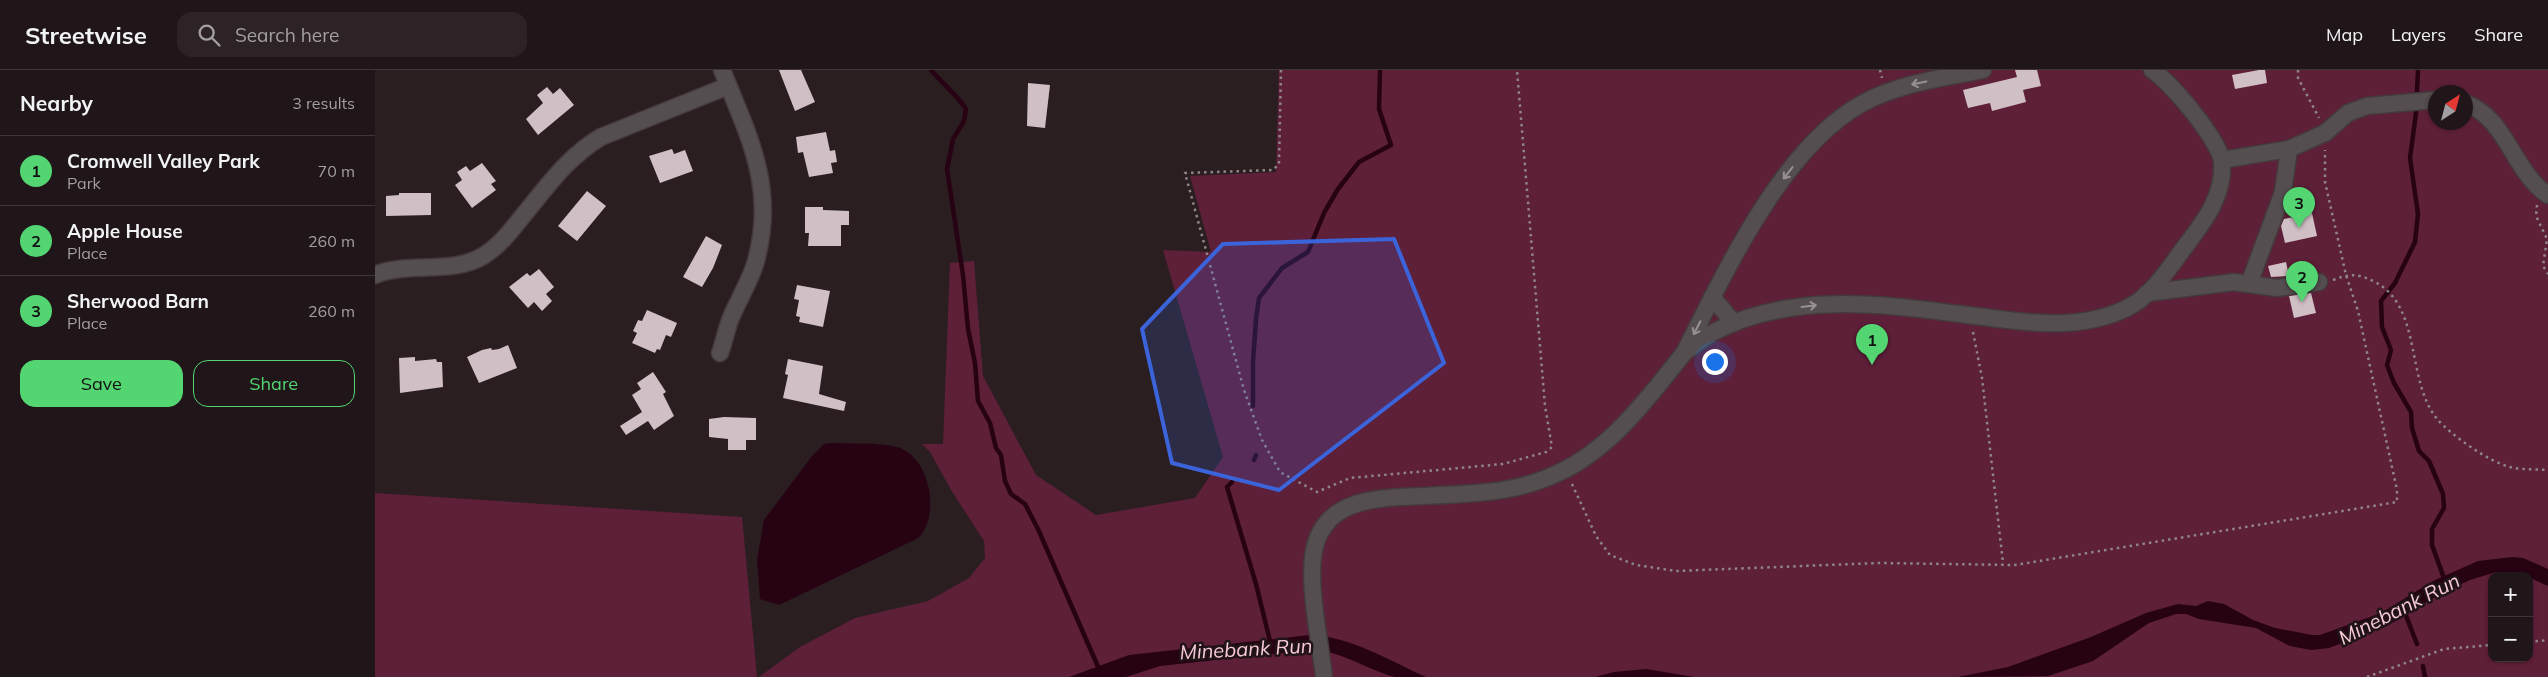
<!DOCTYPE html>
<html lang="en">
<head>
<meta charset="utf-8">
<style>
  body { margin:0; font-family:Mulish,sans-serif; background:#2d2326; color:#f1f3f6 }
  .controls { position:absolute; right:15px; bottom:15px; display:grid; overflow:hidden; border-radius:10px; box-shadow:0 1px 4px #0004 }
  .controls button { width:45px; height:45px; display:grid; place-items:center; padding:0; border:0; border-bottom:1px solid #3d3538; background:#201619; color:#f1f3f6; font:25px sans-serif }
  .compass { position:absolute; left:2053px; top:15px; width:45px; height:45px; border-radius:50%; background:#201619; box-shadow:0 1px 4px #0004; rotate:36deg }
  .you { position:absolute; left:1339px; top:291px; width:18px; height:18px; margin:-12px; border:4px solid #fff; border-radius:50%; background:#1a73e8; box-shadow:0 0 0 8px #1a73e833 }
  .badge { display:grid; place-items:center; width:32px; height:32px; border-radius:50%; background:#53d672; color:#111; font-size:16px; font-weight:700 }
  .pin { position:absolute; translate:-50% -41px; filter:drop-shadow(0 1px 2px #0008) }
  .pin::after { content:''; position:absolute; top:26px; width:18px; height:15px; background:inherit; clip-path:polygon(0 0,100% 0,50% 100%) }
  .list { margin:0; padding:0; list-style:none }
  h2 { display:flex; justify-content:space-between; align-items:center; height:65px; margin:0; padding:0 20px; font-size:21px }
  h2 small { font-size:16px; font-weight:400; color:#a29fa2 }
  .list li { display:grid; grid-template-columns:32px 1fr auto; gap:15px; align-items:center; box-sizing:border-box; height:70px; padding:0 20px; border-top:1px solid #3d3538 }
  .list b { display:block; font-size:19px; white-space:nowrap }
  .list p { margin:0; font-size:16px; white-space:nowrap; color:#a29fa2 }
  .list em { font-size:16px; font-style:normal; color:#a29fa2 }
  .actions { display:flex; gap:10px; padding:15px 20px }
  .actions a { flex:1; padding:11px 0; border:1px solid #53d672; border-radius:15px; text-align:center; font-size:18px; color:#53d672 }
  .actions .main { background:#53d672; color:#111 }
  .icon { flex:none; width:28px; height:28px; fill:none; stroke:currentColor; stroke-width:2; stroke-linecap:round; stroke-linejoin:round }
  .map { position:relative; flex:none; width:2173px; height:607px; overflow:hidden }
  header { display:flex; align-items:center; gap:30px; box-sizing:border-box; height:70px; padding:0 25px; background:#201619; border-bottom:1px solid #3d3538 }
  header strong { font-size:24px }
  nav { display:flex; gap:28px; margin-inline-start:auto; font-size:18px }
  .search { width:350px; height:45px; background:#2d2326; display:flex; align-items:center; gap:12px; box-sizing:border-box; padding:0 18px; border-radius:15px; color:#a29fa2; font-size:19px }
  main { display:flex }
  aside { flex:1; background:#201619 }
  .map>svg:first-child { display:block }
  .green { fill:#5e1f38; fill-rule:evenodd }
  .water { fill:#270212 }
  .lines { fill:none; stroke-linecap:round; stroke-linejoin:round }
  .stream { stroke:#270212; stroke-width:4.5 }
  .building { fill:#d0bfc4 }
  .minor-casing { stroke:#45393c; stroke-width:19 }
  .path { stroke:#908588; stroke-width:2.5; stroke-dasharray:2.5 4; stroke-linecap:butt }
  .minor { stroke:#544e50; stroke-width:16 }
  .oneway { stroke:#989093 }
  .marked { fill:#3c64da; fill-opacity:0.2; stroke:#3c64da; stroke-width:4; stroke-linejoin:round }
  .labels { text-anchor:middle; stroke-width:5; stroke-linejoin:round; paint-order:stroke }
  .water-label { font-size:20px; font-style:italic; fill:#f8c9d7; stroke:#201418 }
</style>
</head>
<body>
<header>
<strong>Streetwise</strong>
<div class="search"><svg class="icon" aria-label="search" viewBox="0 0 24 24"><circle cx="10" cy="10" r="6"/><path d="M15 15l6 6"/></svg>Search here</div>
<nav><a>Map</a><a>Layers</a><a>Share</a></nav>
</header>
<main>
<aside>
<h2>Nearby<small>3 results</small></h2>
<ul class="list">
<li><span class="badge">1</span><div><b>Cromwell Valley Park</b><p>Park</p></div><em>70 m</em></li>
<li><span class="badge">2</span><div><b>Apple House</b><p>Place</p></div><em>260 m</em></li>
<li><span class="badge">3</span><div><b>Sherwood Barn</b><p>Place</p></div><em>260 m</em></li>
</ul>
<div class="actions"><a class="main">Save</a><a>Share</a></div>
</aside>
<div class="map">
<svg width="2173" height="607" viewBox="0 0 2173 607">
  <rect width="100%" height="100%" fill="#2a1e21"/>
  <!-- green -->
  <g class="green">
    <path d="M904 0H2173V607H384L425 577 480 548 553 531 594 508 610 488 609 471 576 420 555 382 547 374H568L575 193 599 191 608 306 661 405 721 445 820 428 848 387 788 180 836 182 815 106 901 102ZM2060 22H2090V52H2060ZM2117 506H2154V588H2117Z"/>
    <path d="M0 423 367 447 382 607H0Z"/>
  </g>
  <!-- water -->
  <g class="water">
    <path d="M457 373C477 374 503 372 522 377 554 386 565 441 546 465 543 469 537 471 533 473L404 535 385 529 382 490 389 450 437 386 449 374Z"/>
    <path d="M2137 487 2148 488 2173 499V516L2144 503 2121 502 2095 510 2065 524 2012 556 1954 578 1936 580 1915 576 1881 558 1824 549 1811 544H1801L1774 553 1718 591 1673 606 1583 607 1633 597 1716 567 1771 543 1803 534 1821 536 1833 531 1849 534 1878 550 1900 558 1937 565H1945L2006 543 2058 511 2103 491Z"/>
    <path d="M935 565C975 566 1015 591 1051 607 1041 607 1029 607 1020 607 990 599 966 580 935 580L785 596 751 607H694L754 585Z"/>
    <path d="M1271 599 1319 607H1220L1239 602Z"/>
  </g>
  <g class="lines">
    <!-- stream -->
    <g class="stream">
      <path d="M556 0C568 14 581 24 591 39L589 51 578 69 572 99 588 205 593 259 600 293 603 331 615 353 621 378 626 385 630 411 636 424 650 434 663 459 724 599"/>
      <path d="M2043 0 2041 43 2035 88 2043 144 2040 172 2020 213 2006 231 2007 257 2016 280 2012 295 2019 313 2036 342 2037 358 2044 381 2054 391 2068 424 2069 438 2057 459V475L2070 511"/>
      <path d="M878 336V292L881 249 884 228 907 198 933 182 949 143 963 119 984 92 1016 75 1004 39 1005 0"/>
      <path d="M879 390 881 385"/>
      <path d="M857 412 852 417 881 514 896 575"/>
      <path d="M2030 543 2042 574"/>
      <path d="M2048 596 2050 607"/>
    </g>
  </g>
  <!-- building -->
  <g class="building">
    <path d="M404 0H426L440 32 420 41Z"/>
    <path d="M1640 0H1662L1666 16 1648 20 1651 32 1617 41 1615 33 1593 38 1588 20 1642 7Z"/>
    <path d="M1884 0H1890L1892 13 1860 19 1857 5Z"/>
    <path d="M653 13 675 15 670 58 652 56Z"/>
    <path d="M172 17 178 24 185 18 199 35 163 65 151 49 168 33 162 25Z"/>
    <path d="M451 62 455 81 460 80 462 92 456 93 458 103 434 107 428 82 423 83 421 67Z"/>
    <path d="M297 79 299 84 310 80 318 101 285 113 274 86Z"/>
    <path d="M107 93 121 111 116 114 121 120 97 138 80 115 87 110 82 102 91 96 95 101Z"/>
    <path d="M212 121 231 136 202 171 183 156Z"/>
    <path d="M24 123H56V145L11 146V126L24 125Z"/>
    <path d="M430 137H448V140L474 141V155H466V176H433L434 163H430Z"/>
    <path d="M1937 143 1942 166 1910 173 1906 156 1909 149Z"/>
    <path d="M331 166 347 175 338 198 327 217 308 207Z"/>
    <path d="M1911 192 1914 206 1896 207 1893 196Z"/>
    <path d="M164 199 179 217 171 224 177 231 167 241 159 232 153 238 134 217 152 203 155 206Z"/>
    <path d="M422 215 455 221 448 257 424 252 425 247 421 246 424 230 419 229Z"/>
    <path d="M1936 223 1941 243 1919 248 1914 226Z"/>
    <path d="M272 240 302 253 296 267 291 265 285 280 282 279 280 283 257 273 262 263 258 261 263 250 267 251Z"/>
    <path d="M133 275 142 298 104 313 92 287 107 280 116 278 117 280 124 279Z"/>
    <path d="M40 287V291L61 289 62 292H67L68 317 25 323 24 288Z"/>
    <path d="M413 289 448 296 444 324 471 332 469 341 408 328 413 305 410 304Z"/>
    <path d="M278 302 291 322 288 324 299 346 279 360 273 351 251 365 245 356 267 342 257 325 266 319 262 313Z"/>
    <path d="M349 347 381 348V370H371V380H353V369L334 367V349Z"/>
  </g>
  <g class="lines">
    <!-- minor casing -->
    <g class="minor-casing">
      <g id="minor">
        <path d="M1608 0C1568 8 1525 13 1488 33 1407 77 1350 203 1309 283 1318 276 1328 269 1337 263 1423 217 1525 237 1616 248 1662 254 1707 259 1750 239 1777 227 1795 196 1812 174 1831 149 1849 125 1847 92 1845 71 1796 12 1777 0"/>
        <path d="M2090 33C2132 48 2138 102 2173 125"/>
        <path d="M1847 90 1914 79 1950 63 1973 43 1992 36 2060 30"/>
        <path d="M0 205C34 191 76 205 108 186 126 175 138 158 151 142 174 114 194 86 226 67L353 16"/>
        <path d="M1874 214 1908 122 1914 79"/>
        <path d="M1772 223 1859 212 1902 218 1944 212"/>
        <path d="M1337 227 1359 253"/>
        <path d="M345 283C349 272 351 261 355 250 363 230 375 212 381 191 401 117 374 67 347 0"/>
        <path d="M949 607C945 572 934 520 938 487 945 427 1003 428 1048 426 1069 425 1091 424 1112 422 1133 420 1155 415 1174 407 1233 384 1272 329 1309 283"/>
      </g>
    </g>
    <!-- path -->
    <g class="path">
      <path d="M906 0 904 94 898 100 810 103 869 320 887 370 905 402 942 422 975 408 1128 394 1171 382 1177 377 1170 336 1142 0"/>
      <path d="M1505 0 1507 8"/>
      <path d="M1923 0V8L1944 48"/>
      <path d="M2162 135 2161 146 2172 169 2168 196 2173 204"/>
      <path d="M1958 210C1974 204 1982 203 1998 211 2048 235 2030 309 2062 349 2076 365 2114 392 2135 397 2147 400 2161 399 2173 400"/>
      <path d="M1598 262 1607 308 1628 493"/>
      <path d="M1197 414 1221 466 1235 485 1261 495 1301 501 1504 493 1640 495 2022 432V420L1983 241 1971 205 1950 112V80"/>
      <path d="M2154 572 2173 570"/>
      <path d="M1992 607 2069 579 2117 575"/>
    </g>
    <!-- minor -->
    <use href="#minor" class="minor"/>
  </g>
  <!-- one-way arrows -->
  <defs><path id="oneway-shaft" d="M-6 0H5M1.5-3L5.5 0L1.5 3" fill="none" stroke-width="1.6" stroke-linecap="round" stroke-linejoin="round" transform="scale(1.25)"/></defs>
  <g class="oneway">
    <use href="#oneway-shaft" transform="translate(1544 13) rotate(168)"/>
    <use href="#oneway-shaft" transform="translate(1413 103) rotate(128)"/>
    <use href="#oneway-shaft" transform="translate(1434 236) rotate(-7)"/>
    <use href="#oneway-shaft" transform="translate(1322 258) rotate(117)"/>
  </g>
  <!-- marked area -->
  <path class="marked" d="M1019 169 1069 293 904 420 797 393 767 259 848 174Z"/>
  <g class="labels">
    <!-- water labels -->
    <g class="water-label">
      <text transform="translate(2024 539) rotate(-27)" y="7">Minebank Run</text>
      <text transform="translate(871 579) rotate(-3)" y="7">Minebank Run</text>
    </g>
  </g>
</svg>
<div class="controls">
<button>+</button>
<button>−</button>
</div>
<svg class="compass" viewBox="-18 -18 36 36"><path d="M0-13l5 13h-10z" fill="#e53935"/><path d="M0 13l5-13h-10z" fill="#a29fa2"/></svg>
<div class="you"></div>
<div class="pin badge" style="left:1497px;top:295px">1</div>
<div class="pin badge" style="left:1927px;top:232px">2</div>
<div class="pin badge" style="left:1924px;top:158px">3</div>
</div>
</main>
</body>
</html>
